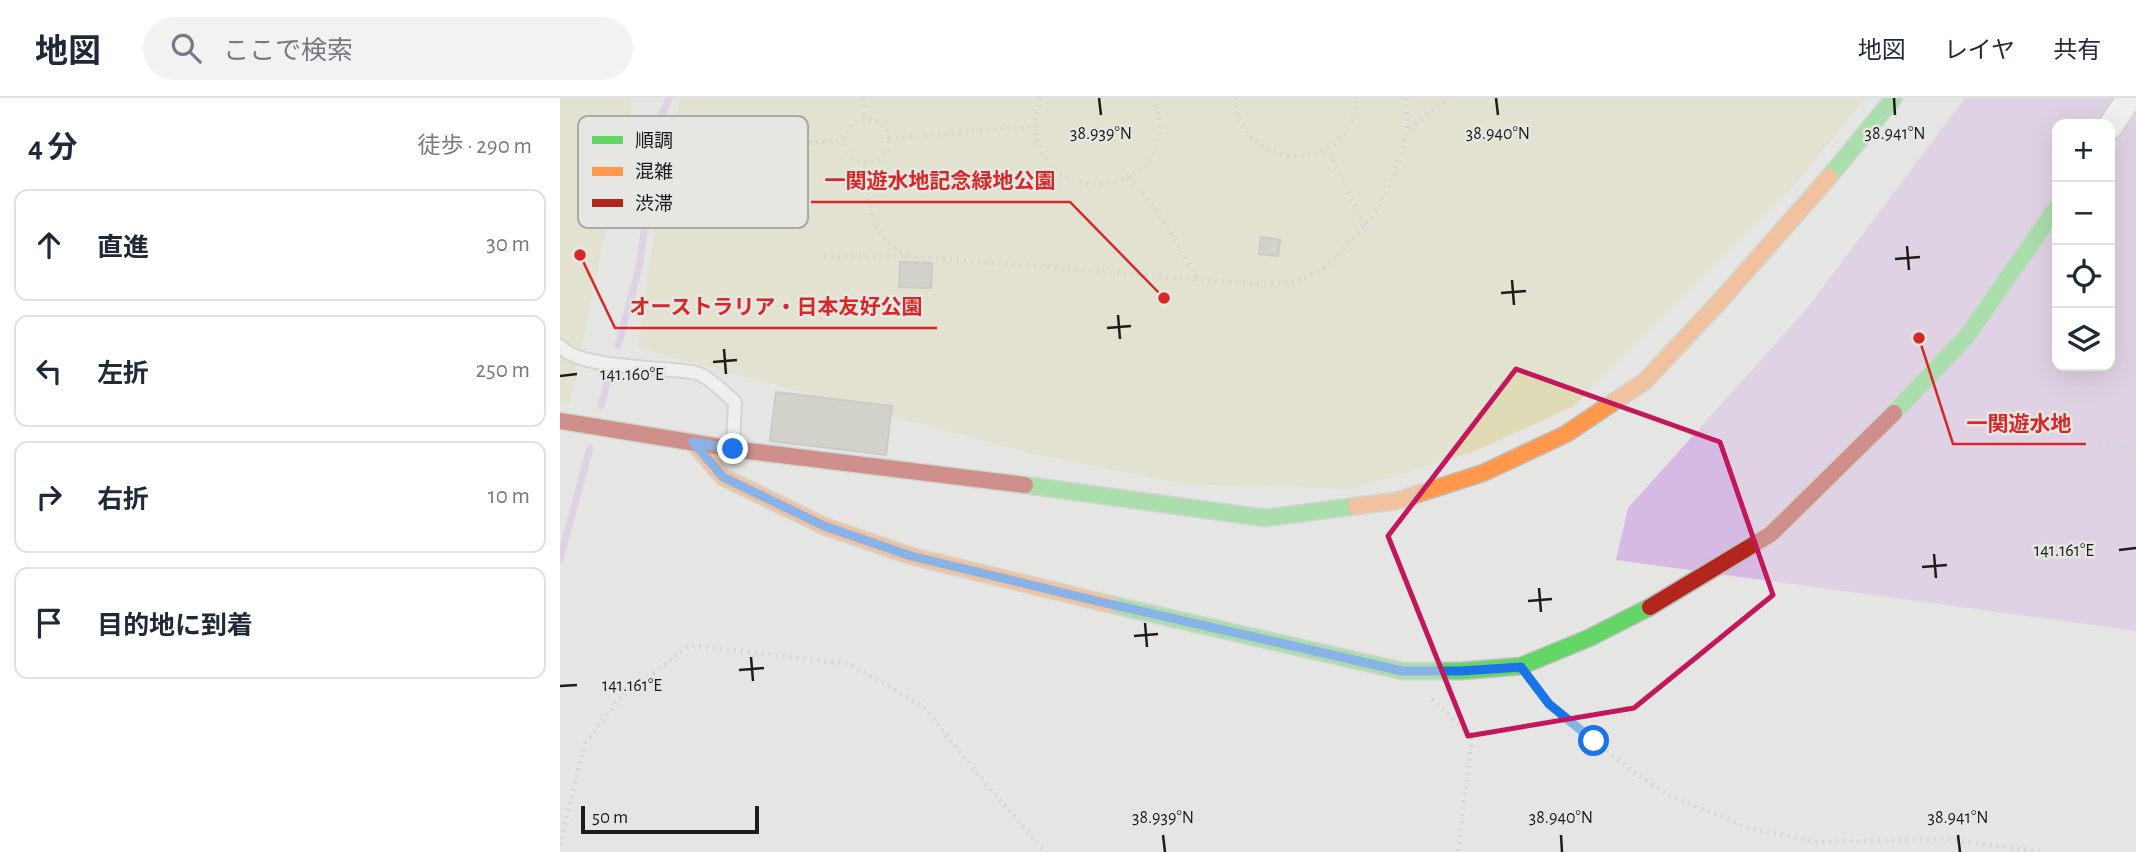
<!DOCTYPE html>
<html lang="ja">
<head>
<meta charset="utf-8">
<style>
  body { margin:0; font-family:"Alegreya Sans","Noto Sans JP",sans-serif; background:#f2f2f3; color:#1f2937 }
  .controls { position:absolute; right:21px; top:21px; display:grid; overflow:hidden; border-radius:14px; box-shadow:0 7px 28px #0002 }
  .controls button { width:63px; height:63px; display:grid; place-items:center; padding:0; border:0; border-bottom:2px solid #e0e1e3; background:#fff; color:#1f2937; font:35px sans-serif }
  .scale { position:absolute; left:21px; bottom:18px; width:178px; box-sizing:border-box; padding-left:7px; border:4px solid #1c1c1a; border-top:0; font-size:19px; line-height:24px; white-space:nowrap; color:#1c1c1a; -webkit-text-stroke:5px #e6e6e2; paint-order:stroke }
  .stop { position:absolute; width:21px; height:21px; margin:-16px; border:5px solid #1a73e8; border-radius:50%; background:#fff }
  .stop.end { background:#1a73e8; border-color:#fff; box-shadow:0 2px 7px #0008 }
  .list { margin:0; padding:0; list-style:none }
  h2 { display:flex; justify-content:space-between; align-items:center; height:91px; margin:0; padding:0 28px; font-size:30px }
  h2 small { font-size:23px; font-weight:400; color:#747a83 }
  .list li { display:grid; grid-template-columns:46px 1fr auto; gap:21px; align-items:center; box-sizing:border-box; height:112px; margin:0 14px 14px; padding:0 14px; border:2px solid #e0e1e3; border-radius:14px }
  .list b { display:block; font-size:26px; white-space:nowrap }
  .list em { font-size:23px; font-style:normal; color:#747a83 }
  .icon { flex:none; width:38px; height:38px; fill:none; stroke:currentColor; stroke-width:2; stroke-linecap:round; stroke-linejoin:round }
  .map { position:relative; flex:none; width:1576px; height:754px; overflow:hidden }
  header { display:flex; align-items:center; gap:42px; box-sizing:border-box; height:98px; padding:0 35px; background:#fff; border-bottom:2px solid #e0e1e3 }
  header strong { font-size:33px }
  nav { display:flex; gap:38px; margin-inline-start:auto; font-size:24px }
  .search { width:490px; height:63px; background:#f2f2f3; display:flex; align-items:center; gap:18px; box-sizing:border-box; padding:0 24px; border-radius:38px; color:#747a83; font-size:26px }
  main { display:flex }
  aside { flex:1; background:#fff }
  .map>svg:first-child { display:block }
  .green { fill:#dfdbb6 }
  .water { fill:#d7bae4; fill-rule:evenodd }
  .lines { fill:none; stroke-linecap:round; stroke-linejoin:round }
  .stream { stroke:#d7bae4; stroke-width:7 }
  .building { fill:#bdbbac; stroke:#a9a8a7; stroke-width:2 }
  .lane-casing { stroke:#bebebc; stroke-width:16 }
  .street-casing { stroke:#bebebc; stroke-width:28 }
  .fast-casing { stroke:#bebebc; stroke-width:19 }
  .slow-casing { stroke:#bebebc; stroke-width:19 }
  .jam-casing { stroke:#bebebc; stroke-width:19 }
  .path { stroke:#c4c4c3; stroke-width:4.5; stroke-dasharray:2 5; stroke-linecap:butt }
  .lane { stroke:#fbfbfb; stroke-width:12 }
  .street { stroke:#fbfbfb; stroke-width:24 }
  .fast { stroke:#63d668; stroke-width:16 }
  .slow { stroke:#ff974d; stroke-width:16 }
  .jam { stroke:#b3261e; stroke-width:16 }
  .route { stroke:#1a73e8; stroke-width:9 }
  .marked { fill:none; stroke:#c2185b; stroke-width:5; stroke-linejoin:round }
  .ticks { fill:none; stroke:#1c1c1a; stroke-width:2.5 }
  .key { fill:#e6e6e2; stroke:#a9a9a6; stroke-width:2 }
  .key-label { font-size:19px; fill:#1c1c1a }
  .ticks-label { font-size:18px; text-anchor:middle; fill:#1c1c1a; stroke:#e6e6e2; stroke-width:5; stroke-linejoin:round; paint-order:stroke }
  .leader { fill:none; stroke:#d62828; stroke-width:2.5 }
  .callout-dot { fill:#d62828; stroke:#e6e6e2; stroke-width:2.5 }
  .callout-label { font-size:21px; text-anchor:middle; font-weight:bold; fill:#d62828; stroke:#e6e6e2; stroke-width:5; stroke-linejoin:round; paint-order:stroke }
</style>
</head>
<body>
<header>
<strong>地図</strong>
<div class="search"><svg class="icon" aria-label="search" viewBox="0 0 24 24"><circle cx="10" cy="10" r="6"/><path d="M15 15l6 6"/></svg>ここで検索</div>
<nav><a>地図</a><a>レイヤ</a><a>共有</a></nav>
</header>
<main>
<aside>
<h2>4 分<small>徒歩 · 290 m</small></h2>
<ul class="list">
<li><svg class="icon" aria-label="ahead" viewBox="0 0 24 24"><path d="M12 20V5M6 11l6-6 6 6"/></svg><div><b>直進</b></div><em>30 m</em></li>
<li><svg class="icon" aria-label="left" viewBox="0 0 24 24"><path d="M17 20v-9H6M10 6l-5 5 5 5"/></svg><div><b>左折</b></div><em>250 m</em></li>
<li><svg class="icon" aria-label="right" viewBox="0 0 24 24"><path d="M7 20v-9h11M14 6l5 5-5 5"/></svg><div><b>右折</b></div><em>10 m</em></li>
<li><svg class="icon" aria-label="arrive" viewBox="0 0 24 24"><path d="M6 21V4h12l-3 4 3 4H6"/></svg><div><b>目的地に到着</b></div></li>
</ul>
</aside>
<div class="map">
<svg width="1576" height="754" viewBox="0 0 1576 754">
  <rect width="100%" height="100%" fill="#e5e5e3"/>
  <!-- green -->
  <g class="green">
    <path d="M0 0H70L71 9 10 306 0 304Z"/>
    <path d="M120 0H1306L1230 92 1014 308 913 354 793 391 627 386 473 356 78 250 92 150Z"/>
  </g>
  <!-- water -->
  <path class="water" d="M1405 0H1576V533L1056 462 1068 410 1245 213ZM1497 26H1550V268H1497Z"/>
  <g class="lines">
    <!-- stream -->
    <g class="stream">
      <path d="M58 248 79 170 100 20 109 0"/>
      <path d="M41 308 47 285"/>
      <path d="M0 461 30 350"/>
    </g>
  </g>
  <!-- building -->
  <g class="building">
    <path d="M701 139 720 142 718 158 699 156Z"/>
    <path d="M340 164 372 165 371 190 339 189Z"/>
    <path d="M216 294 332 308 326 357 210 343Z"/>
  </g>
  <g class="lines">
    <!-- lane casing -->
    <g class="lane-casing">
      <path id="lane" d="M0 248C21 272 104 268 136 275 149 278 165 296 175 304L173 348"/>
    </g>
    <!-- street casing -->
    <g class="street-casing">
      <path id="street" d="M1550 29 1569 0"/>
    </g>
    <!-- fast casing -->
    <g class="fast-casing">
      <g id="fast">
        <path d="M1269 79 1334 0"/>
        <path d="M1334 315 1407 238 1497 109"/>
        <path d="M465 387 705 420 796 408"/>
        <path d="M549 506 842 573H901L961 568 1029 540 1090 509"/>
      </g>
    </g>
    <!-- slow casing -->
    <g class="slow-casing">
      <g id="slow">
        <path d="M133 344 163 379 264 428 351 458 549 506"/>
        <path d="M796 408 836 403 923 375 1006 336 1085 283 1160 203 1269 79"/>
      </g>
    </g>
    <!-- jam casing -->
    <g class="jam-casing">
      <g id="jam">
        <path d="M0 323 173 351 465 387"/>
        <path d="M1090 509 1211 436 1334 315"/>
      </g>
    </g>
    <!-- path -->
    <g class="path">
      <path d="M303 0 304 21"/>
      <path d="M481 0C443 114 632 115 594 0"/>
      <path d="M675 0C683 79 793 77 796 0"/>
      <path d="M846 0 847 34"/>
      <circle cx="307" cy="43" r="22"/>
      <path d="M155 32 157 52 284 42"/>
      <path d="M329 41 475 28"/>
      <path d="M767 50 805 128"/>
      <path d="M1550 65 1560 51"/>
      <path d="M305 66C308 86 308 114 318 132 324 143 337 151 347 158"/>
      <path d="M569 79 604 124 637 180"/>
      <path d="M264 159 347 158 695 186 735 185 766 169 811 121 834 79 847 34 889 0"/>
      <path d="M1377 313 1376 315 1576 351"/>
      <path d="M979 592 989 605 1073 674 1110 698 1192 731 1259 744 1387 741 1484 754"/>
      <path d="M872 601 912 639 898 754"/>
      <path d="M0 747 25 645 59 601 130 547 290 566 364 609 411 668 485 754"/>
    </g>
    <!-- lane -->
    <use href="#lane" class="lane"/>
    <!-- street -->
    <use href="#street" class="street"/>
    <!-- fast -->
    <use href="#fast" class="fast"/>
    <!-- slow -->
    <use href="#slow" class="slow"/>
    <!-- jam -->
    <use href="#jam" class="jam"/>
  </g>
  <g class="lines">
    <!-- route -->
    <path class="route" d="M173 351 133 344 163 379 264 428 351 458 541 504 842 573H901L961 569 989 606 1034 643"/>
  </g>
  <!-- marked area -->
  <path d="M0 0H1576V754H0ZM956 271 1160 344 1213 497 1074 610 908 638 828 438Z" fill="#e5e5e3" fill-opacity=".55" fill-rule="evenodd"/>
  <path class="marked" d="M956 271 1160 344 1213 497 1074 610 908 638 828 438Z"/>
  <!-- ticks -->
  <path class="ticks" d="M539 0 541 17M936 0 938 17M1334 0 1335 17M1347 148 1349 172M1335 161 1360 159M952 182 954 207M941 195 966 193M558 217 560 241M547 230 571 228M164 251 166 276M153 264 177 262M0 278 17 276M1559 452 1576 450M1374 456 1376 480M1362 469 1387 467M979 490 981 514M968 503 992 501M585 525 587 549M574 538 598 536M191 559 193 583M179 572 204 570M0 588 17 587M603 737 605 754M1001 737 1002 754M1398 737 1400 754"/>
  <!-- legend -->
  <rect x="18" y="18" width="230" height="112" rx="10" class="key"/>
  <rect x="32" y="38" width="31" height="8" fill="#63d668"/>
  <rect x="32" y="69" width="31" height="9" fill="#ff974d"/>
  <rect x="32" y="101" width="31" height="8" fill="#b3261e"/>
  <g class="key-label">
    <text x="75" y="49">順調</text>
    <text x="75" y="80">混雑</text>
    <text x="75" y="112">渋滞</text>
  </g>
  <g class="ticks-label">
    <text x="541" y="41">38.939°N</text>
    <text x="938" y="41">38.940°N</text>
    <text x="1335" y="41">38.941°N</text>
    <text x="72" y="282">141.160°E</text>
    <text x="1504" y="458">141.161°E</text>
    <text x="72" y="593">141.161°E</text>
    <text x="603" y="725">38.939°N</text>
    <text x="1001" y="725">38.940°N</text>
    <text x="1398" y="725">38.941°N</text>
  </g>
  <!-- callouts -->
  <path class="leader" d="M604 200L510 104H251M20 157L55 230H377M1359 240L1393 346H1526"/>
  <g class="callout-dot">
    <circle cx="604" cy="200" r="7"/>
    <circle cx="20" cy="157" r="7"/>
    <circle cx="1359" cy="240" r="7"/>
  </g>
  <g class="callout-label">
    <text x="380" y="90">一関遊水地記念緑地公園</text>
    <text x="216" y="216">オーストラリア・日本友好公園</text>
    <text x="1459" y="333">一関遊水地</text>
  </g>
</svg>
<div class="controls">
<button>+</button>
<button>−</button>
<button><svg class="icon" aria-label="locate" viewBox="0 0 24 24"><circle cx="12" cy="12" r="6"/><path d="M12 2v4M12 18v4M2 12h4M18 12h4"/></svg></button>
<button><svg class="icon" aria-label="layers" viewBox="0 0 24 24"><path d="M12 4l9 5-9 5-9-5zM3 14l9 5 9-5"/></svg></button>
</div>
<div class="scale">50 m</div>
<div class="stop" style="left:1034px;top:643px"></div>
<div class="stop end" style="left:173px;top:351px"></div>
</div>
</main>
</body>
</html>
